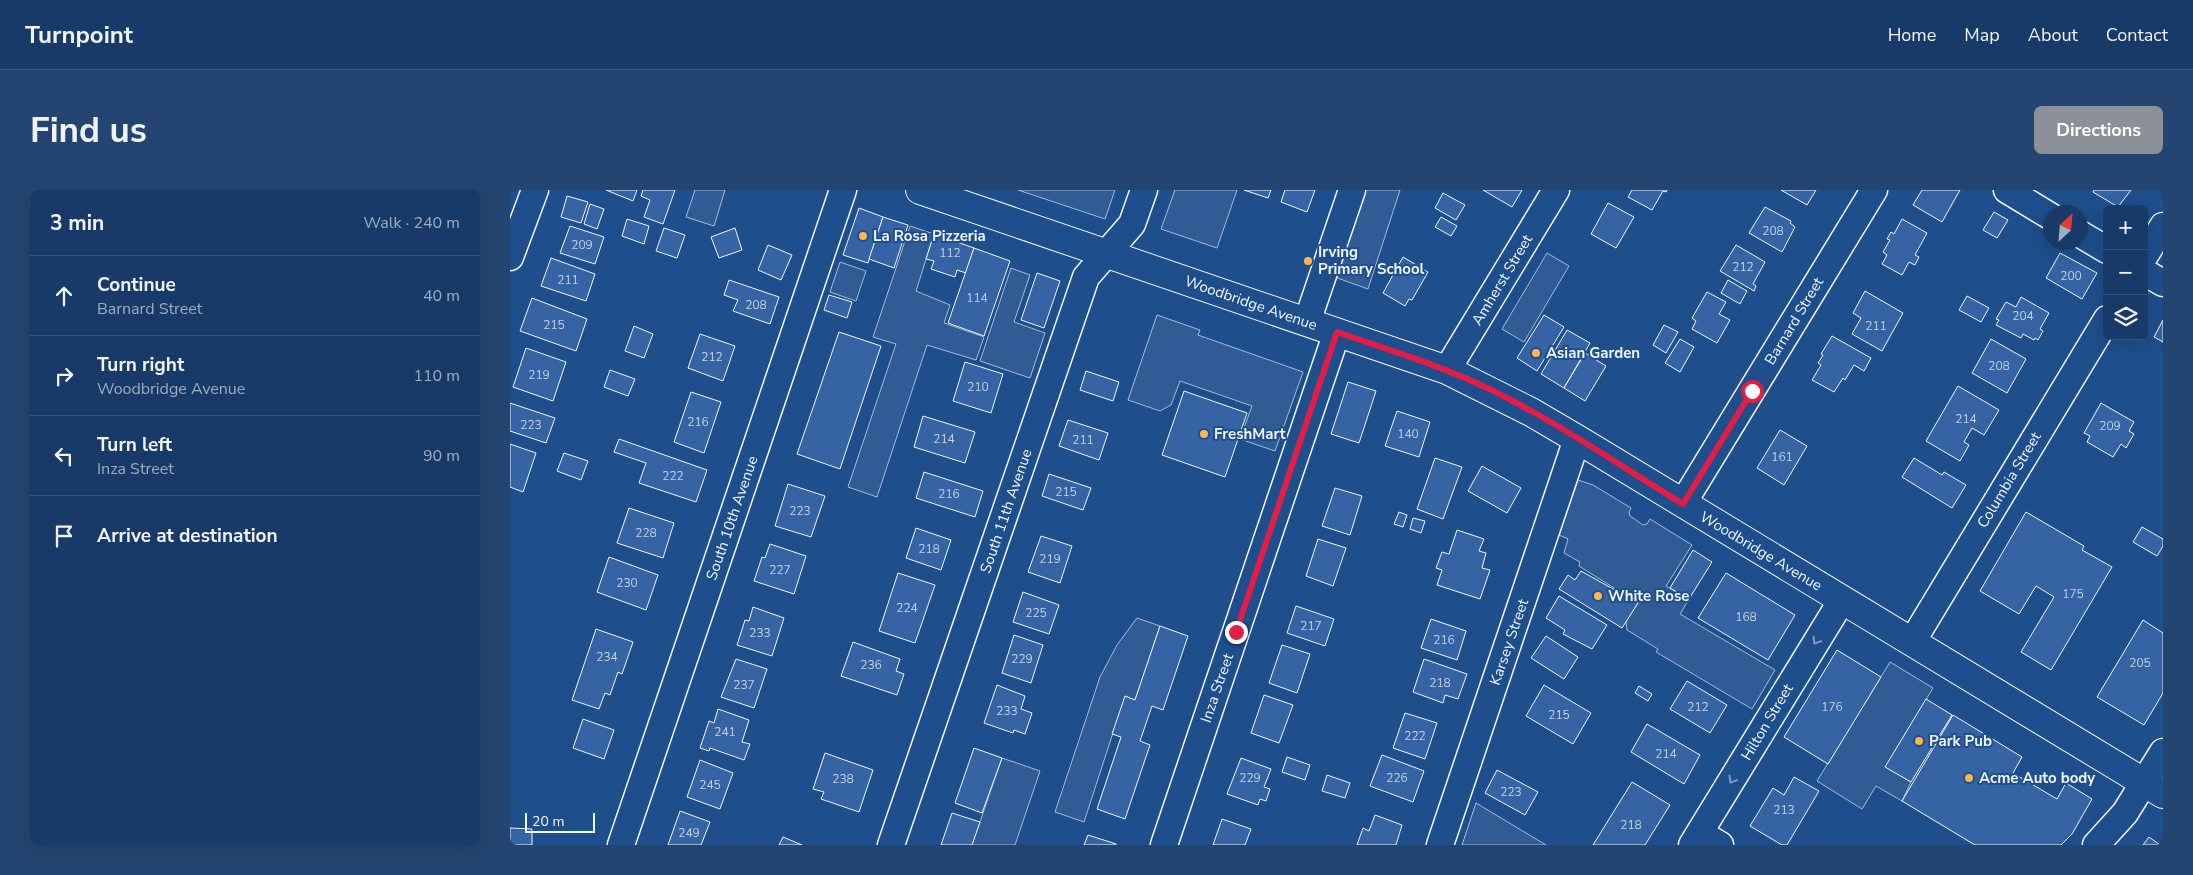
<!DOCTYPE html>
<html lang="en">
<head>
<meta charset="utf-8">
<style>
  body { margin:0; font-family:"Nunito Sans",sans-serif; background:#244571; color:#f1f3f6 }
  .controls { position:absolute; right:15px; top:15px; display:grid; overflow:hidden; border-radius:8px; box-shadow:0 5px 20px #0002 }
  .controls button { width:45px; height:45px; display:grid; place-items:center; padding:0; border:0; border-bottom:1px solid #36547d; background:#173a69; color:#f1f3f6; font:25px sans-serif }
  .compass { position:absolute; left:1533px; top:15px; width:45px; height:45px; border-radius:50%; background:#173a69; box-shadow:0 5px 20px #0002; rotate:26deg }
  .scale { position:absolute; left:15px; bottom:12px; width:70px; box-sizing:border-box; padding-left:5px; border:2px solid #f2f6ff; border-top:0; font-size:14px; line-height:18px; white-space:nowrap; color:#f2f6ff; -webkit-text-stroke:4px #1f4e8c; paint-order:stroke }
  .stop { position:absolute; width:15px; height:15px; margin:-11px; border:4px solid #e11d48; border-radius:50%; background:#fff }
  .stop.end { background:#e11d48; border-color:#fff; box-shadow:0 1px 5px #0008 }
  .list { margin:0; padding:0; list-style:none }
  h2 { display:flex; justify-content:space-between; align-items:center; height:65px; margin:0; padding:0 20px; font-size:21px }
  h2 small { font-size:16px; font-weight:400; color:#9eadc0 }
  .list li { display:grid; grid-template-columns:32px 1fr auto; gap:15px; align-items:center; box-sizing:border-box; height:80px; padding:0 20px; border-top:1px solid #36547d }
  .list b { display:block; font-size:19px; white-space:nowrap }
  .list p { margin:0; font-size:16px; white-space:nowrap; color:#9eadc0 }
  .list em { font-size:16px; font-style:normal; color:#9eadc0 }
  .icon { flex:none; width:28px; height:28px; fill:none; stroke:currentColor; stroke-width:2; stroke-linecap:round; stroke-linejoin:round }
  .map { position:relative; flex:none; width:1653px; height:655px; overflow:hidden; border-radius:8px }
  header { display:flex; align-items:center; gap:30px; box-sizing:border-box; height:70px; padding:0 25px; background:#173a69; border-bottom:1px solid #36547d }
  header strong { font-size:24px }
  nav { display:flex; gap:28px; margin-inline-start:auto; font-size:18px }
  .intro { display:flex; align-items:center; justify-content:space-between; box-sizing:border-box; height:120px; padding:0 30px }
  h1 { margin:0; font-size:35px }
  .button { padding:12px 22px; border-radius:8px; background:#8c9099; color:#fff; font-size:18px; font-weight:700 }
  main { display:flex; gap:30px; padding:0 30px }
  aside { flex:1; background:#173a69; border-radius:8px; box-shadow:0 5px 20px #0002 }
  .map>svg:first-child { display:block }
  .built { fill:#305b95; stroke:#a8bbd7 }
  .building { fill:#3563a3; stroke:#f2f6ff }
  .lines { fill:none; stroke-linecap:round; stroke-linejoin:round }
  .minor-casing { stroke:#f2f6ff; stroke-width:29 }
  .major-casing { stroke:#f2f6ff; stroke-width:30 }
  .minor { stroke:#1f4e8c; stroke-width:26 }
  .major { stroke:#1f4e8c; stroke-width:28 }
  .oneway { stroke:#7e9ac0 }
  .route { stroke:#e11d48; stroke-width:6 }
  .poi-dot { fill:#ffb74d; stroke:#1f4e8c; stroke-width:2 }
  .labels { text-anchor:middle; stroke-width:4; stroke-linejoin:round; paint-order:stroke }
  .number-label { font-size:12px; fill:#c3d1e8 }
  .poi-label { font-size:15px; font-weight:bold; fill:#f2f6ff; stroke:#1f4e8c; text-anchor:start }
  .street-label { font-size:15px; fill:#f2f6ff; stroke:#1f4e8c }
</style>
</head>
<body>
<header>
<strong>Turnpoint</strong>
<nav><a>Home</a><a>Map</a><a>About</a><a>Contact</a></nav>
</header>
<div class="intro"><h1>Find us</h1><a class="button">Directions</a></div>
<main>
<aside>
<h2>3 min<small>Walk · 240 m</small></h2>
<ul class="list">
<li><svg class="icon" aria-label="ahead" viewBox="0 0 24 24"><path d="M12 20V5M6 11l6-6 6 6"/></svg><div><b>Continue</b><p>Barnard Street</p></div><em>40 m</em></li>
<li><svg class="icon" aria-label="right" viewBox="0 0 24 24"><path d="M7 20v-9h11M14 6l5 5-5 5"/></svg><div><b>Turn right</b><p>Woodbridge Avenue</p></div><em>110 m</em></li>
<li><svg class="icon" aria-label="left" viewBox="0 0 24 24"><path d="M17 20v-9H6M10 6l-5 5 5 5"/></svg><div><b>Turn left</b><p>Inza Street</p></div><em>90 m</em></li>
<li><svg class="icon" aria-label="arrive" viewBox="0 0 24 24"><path d="M6 21V4h12l-3 4 3 4H6"/></svg><div><b>Arrive at destination</b></div></li>
</ul>
</aside>
<div class="map">
<svg width="1653" height="655" viewBox="0 0 1653 655">
  <rect width="100%" height="100%" fill="#1f4e8c"/>
  <!-- built -->
  <g class="built">
    <path d="M185 0H215L204 36 176 27Z"/>
    <path d="M508 0H605L595 29Z"/>
    <path d="M665 0H727L707 58 651 39Z"/>
    <path d="M848 0H890L858 99 819 85Z"/>
    <path d="M400 36 424 44 406 101 440 115 434 133 474 147 466 170 417 155 367 307 338 297 386 154 363 147Z"/>
    <path d="M1037 63 1059 76 1014 152 992 139Z"/>
    <path d="M330 72 356 81 346 111 320 102Z"/>
    <path d="M501 78 520 85 504 132 535 143 520 188 470 171Z"/>
    <path d="M647 125 690 140 688 145 793 182 765 261 730 249 742 216 670 191 661 215 650 221 618 210Z"/>
    <path d="M1068 290 1083 295 1121 318 1119 322 1120 326 1133 335 1137 334 1140 329 1182 355 1156 396 1179 409 1170 424 1265 480 1242 519 1146 462 1148 459 1117 440 1116 431 1128 413 1069 376 1070 372 1054 363 1058 349 1049 345Z"/>
    <path d="M627 428 650 436 625 510 615 506 574 632 545 622 590 487 607 455Z"/>
    <path d="M1380 472 1423 498 1376 577 1401 592 1392 611 1366 596 1352 619 1307 591Z"/>
    <path d="M492 568 530 581 505 655H462Z"/>
    <path d="M966 613 1036 655H952Z"/>
  </g>
  <!-- building -->
  <g class="building">
    <path d="M96 0H127L123 11Z"/>
    <path d="M133 0H165L153 34 134 27 140 10 131 6Z"/>
    <path d="M734 0H761L758 8Z"/>
    <path d="M775 0H805L797 22 771 12Z"/>
    <path d="M973 0H1012L1002 17Z"/>
    <path d="M1122 0H1157L1156 2 1153 1 1142 20 1118 7Z"/>
    <path d="M1271 0H1306L1297 15Z"/>
    <path d="M1412 0H1450L1432 32 1403 15Z"/>
    <path d="M1584 0H1621L1608 17 1583 2Z"/>
    <path d="M933 3 955 15 946 30 925 18Z"/>
    <path d="M57 6 78 12 71 33 51 27Z"/>
    <path d="M1098 13 1124 27 1106 58 1081 44Z"/>
    <path d="M80 14 94 19 87 39 74 34Z"/>
    <path d="M1255 17 1281 31 1280 33 1285 37 1272 62 1239 43Z"/>
    <path d="M349 18 373 27 358 73 333 65Z"/>
    <path d="M1484 22 1498 30 1487 48 1473 40Z"/>
    <path d="M373 27 398 35 384 78 359 69Z"/>
    <path d="M931 27 947 36 941 46 925 37Z"/>
    <path d="M117 29 139 36 134 54 112 46Z"/>
    <path d="M1392 29 1417 43 1405 65 1409 67 1405 75 1399 72 1392 85 1372 74 1377 65 1373 62 1380 50 1377 49 1381 42 1384 44Z"/>
    <path d="M60 36 94 47 85 74 50 63Z"/>
    <path d="M154 38 175 45 167 68 146 61Z"/>
    <path d="M225 38 232 60 209 68 201 47Z"/>
    <path d="M424 44 464 58 456 83 447 80 445 87 421 79 424 71 416 69Z"/>
    <path d="M258 55 282 65 271 90 248 80Z"/>
    <path d="M1226 55 1255 72 1243 94 1246 96 1244 101 1210 81Z"/>
    <path d="M464 58 500 71 474 146 438 133Z"/>
    <path d="M1550 63 1587 83 1572 109 1536 88Z"/>
    <path d="M893 67 918 82 902 110 899 109 895 116 873 103Z"/>
    <path d="M41 68 85 84 76 111 31 96Z"/>
    <path d="M527 83 550 91 534 138 511 130Z"/>
    <path d="M219 90 269 107 260 134 223 121 228 110 214 105Z"/>
    <path d="M1218 90 1237 101 1230 114 1211 103Z"/>
    <path d="M1355 101 1393 123 1372 161 1342 144 1351 128 1343 123Z"/>
    <path d="M1197 102 1216 112 1209 124 1220 130 1207 153 1182 139 1186 131 1182 128Z"/>
    <path d="M319 105 342 112 337 128 314 120Z"/>
    <path d="M1457 106 1479 118 1471 132 1449 120Z"/>
    <path d="M1511 107 1539 123 1530 139 1533 141 1528 150 1525 148 1524 150 1513 144 1511 148 1486 135 1489 130 1486 129 1496 112 1506 117Z"/>
    <path d="M22 108 77 129 66 161 10 141Z"/>
    <path d="M1034 125 1054 137 1027 181 1007 168Z"/>
    <path d="M1653 130V152L1644 147Z"/>
    <path d="M1154 135 1168 142 1156 163 1143 155Z"/>
    <path d="M124 136 143 144 134 168 115 161Z"/>
    <path d="M1057 140 1080 153 1054 198 1031 184Z"/>
    <path d="M329 142 371 156 330 279 287 264Z"/>
    <path d="M190 144 225 156 213 191 178 178Z"/>
    <path d="M1322 146 1361 168 1354 181 1344 175 1335 190 1333 188 1324 202 1302 190 1311 175 1308 173 1313 165 1311 164Z"/>
    <path d="M1170 149 1184 157 1170 182 1155 173Z"/>
    <path d="M1481 149 1516 169 1497 203 1462 183Z"/>
    <path d="M16 158 56 172 43 211 3 197Z"/>
    <path d="M1075 163 1096 176 1075 211 1054 198Z"/>
    <path d="M455 172 493 184 481 223 443 211Z"/>
    <path d="M100 180 125 189 118 206 94 197Z"/>
    <path d="M576 181 609 192 603 211 570 200Z"/>
    <path d="M838 192 866 201 849 253 821 244Z"/>
    <path d="M1448 196 1489 220 1474 245 1462 238 1454 252 1459 255 1450 271 1416 251Z"/>
    <path d="M674 201 737 223 715 287 652 265Z"/>
    <path d="M181 202 211 212 194 263 164 252Z"/>
    <path d="M0 213 45 228 36 253 0 241Z"/>
    <path d="M1591 213 1624 232 1619 241 1624 244 1616 258 1611 254 1603 267 1577 252 1580 246 1574 243Z"/>
    <path d="M887 221 920 232 909 267 875 256Z"/>
    <path d="M413 226 465 242 455 273 404 257Z"/>
    <path d="M558 230 598 243 589 270 549 256Z"/>
    <path d="M1270 240 1297 256 1274 295 1247 278Z"/>
    <path d="M109 249 197 280 186 312 129 293 136 273 104 262Z"/>
    <path d="M0 254 26 263 13 302 0 297Z"/>
    <path d="M54 263 78 271 71 290 47 281Z"/>
    <path d="M925 268 952 277 933 329 907 319Z"/>
    <path d="M1404 268 1432 285 1434 282 1456 295 1442 318 1392 287Z"/>
    <path d="M972 276 1011 298 997 323 958 301Z"/>
    <path d="M414 282 473 301 465 327 406 308Z"/>
    <path d="M539 284 581 298 573 320 532 306Z"/>
    <path d="M278 294 315 306 301 347 265 336Z"/>
    <path d="M825 298 852 306 840 345 812 336Z"/>
    <path d="M119 318 164 333 153 368 107 353Z"/>
    <path d="M889 322 897 325 893 337 884 334Z"/>
    <path d="M1516 322 1574 356 1572 360 1602 377 1541 480 1511 462 1544 407 1526 396 1509 424 1470 401Z"/>
    <path d="M903 328 915 331 911 343 900 339Z"/>
    <path d="M1632 337 1653 349V356L1647 366 1623 352Z"/>
    <path d="M406 338 441 350 431 380 396 368Z"/>
    <path d="M947 340 974 349 969 361 976 363 972 378 980 380 970 409 927 395 932 380 926 378 932 362 939 364Z"/>
    <path d="M531 346 562 356 550 393 518 382Z"/>
    <path d="M808 349 836 358 823 396 796 386Z"/>
    <path d="M260 354 296 366 284 404 244 391 252 367 255 368Z"/>
    <path d="M1183 360 1202 372 1179 409 1160 398Z"/>
    <path d="M99 367 148 385 136 420 87 402Z"/>
    <path d="M1071 381 1128 413 1112 438 1049 399 1058 385 1065 390Z"/>
    <path d="M388 383 425 395 405 453 369 441Z"/>
    <path d="M1216 383 1285 425 1258 470 1188 428Z"/>
    <path d="M513 402 549 415 539 444 503 432Z"/>
    <path d="M1049 406 1097 435 1082 459 1053 444 1055 440 1036 428Z"/>
    <path d="M786 416 824 429 815 456 777 443Z"/>
    <path d="M243 417 274 428 262 466 227 455 235 430 239 431Z"/>
    <path d="M921 429 956 441 947 470 911 458Z"/>
    <path d="M1633 430 1653 443V503L1634 535 1587 507Z"/>
    <path d="M650 436 678 446 653 520 642 516 630 551 640 555 615 629 587 619 611 547 602 544 615 506 625 510Z"/>
    <path d="M86 439 123 452 112 484 108 482 100 505 95 503 89 519 62 510Z"/>
    <path d="M504 445 533 455 521 493 492 483Z"/>
    <path d="M1036 446 1068 467 1054 489 1021 468Z"/>
    <path d="M343 452 390 469 386 481 394 484 387 505 331 486Z"/>
    <path d="M772 455 800 464 787 503 759 493Z"/>
    <path d="M1327 460 1371 487 1318 574 1274 547Z"/>
    <path d="M226 469 257 479 244 518 211 507Z"/>
    <path d="M914 469 957 484 948 509 935 505 933 513 903 502Z"/>
    <path d="M1177 491 1217 515 1200 543 1160 519Z"/>
    <path d="M487 495 515 506 511 519 522 523 515 544 504 540 503 543 474 533Z"/>
    <path d="M1034 495 1081 523 1063 554 1016 526Z"/>
    <path d="M1129 496 1142 504 1138 511 1125 503Z"/>
    <path d="M754 505 783 515 769 553 741 543Z"/>
    <path d="M1416 509 1442 525 1401 592 1375 577Z"/>
    <path d="M208 519 239 530 232 552 240 554 234 570 200 558 199 561 190 558 199 531 204 533Z"/>
    <path d="M895 523 927 533 915 569 883 558Z"/>
    <path d="M1443 525 1512 567 1503 583 1547 609 1556 593 1582 609 1562 644 1551 655H1465L1392 611Z"/>
    <path d="M73 529 104 540 94 569 63 558Z"/>
    <path d="M1137 534 1190 565 1174 594 1121 562Z"/>
    <path d="M464 558 492 568 472 623 445 613Z"/>
    <path d="M315 563 363 580 349 622 311 609 314 602 303 599Z"/>
    <path d="M872 565 914 581 903 612 860 596Z"/>
    <path d="M777 567 800 575 795 590 772 582Z"/>
    <path d="M731 568 761 579 754 597 760 599 756 611 750 609 748 615 717 604Z"/>
    <path d="M190 570 223 583 210 619 177 607Z"/>
    <path d="M987 580 1028 602 1015 625 975 603Z"/>
    <path d="M817 585 840 593 835 608 812 601Z"/>
    <path d="M1284 587 1309 601 1277 655H1272L1240 636 1263 598 1274 605Z"/>
    <path d="M1122 592 1160 615 1135 655H1083Z"/>
    <path d="M170 621 200 632 191 655H158Z"/>
    <path d="M442 623 470 632 462 655H431Z"/>
    <path d="M865 625 892 635 886 655H847L853 638 859 641Z"/>
    <path d="M712 629 741 639 735 655H703Z"/>
    <path d="M0 638 22 639V655H0Z"/>
    <path d="M578 645 606 654V655H574Z"/>
    <path d="M273 647 292 655H269Z"/>
    <path d="M1639 647 1650 655H1633Z"/>
  </g>
  <g class="lines">
    <!-- minor casing -->
    <g class="minor-casing">
      <g id="minor">
        <path d="M1497 0 1540 26"/>
        <path d="M1570 44 1597 60"/>
        <path d="M0 67 25 0"/>
        <path d="M1634 67 1653 36"/>
        <path d="M1634 82 1653 93"/>
        <path d="M797 132 842 0"/>
        <path d="M937 180 1046 0"/>
        <path d="M1173 313 1364 0"/>
        <path d="M1402 452 1597 129"/>
        <path d="M1190 643 1210 655"/>
        <path d="M111 655 333 0"/>
        <path d="M381 655 576 87 622 34 634 0"/>
        <path d="M654 655 827 142"/>
        <path d="M930 655 1067 249"/>
        <path d="M1182 655 1332 410"/>
        <path d="M1586 655 1615 623 1653 562"/>
      </g>
    </g>
    <!-- major casing -->
    <g class="major-casing">
      <path id="major" d="M410 0 937 180 1021 222 1067 249 1653 604"/>
    </g>
    <!-- minor -->
    <use href="#minor" class="minor"/>
    <!-- major -->
    <use href="#major" class="major"/>
  </g>
  <!-- one-way arrows -->
  <defs><path id="oneway-chevron" d="M-2-3.5L2.5 0L-2 3.5" fill="none" stroke-width="1.6" stroke-linecap="round" stroke-linejoin="round" transform="scale(1.25)"/></defs>
  <g class="oneway">
    <use href="#oneway-chevron" transform="translate(1306 451) rotate(122)"/>
    <use href="#oneway-chevron" transform="translate(1222 590) rotate(121)"/>
  </g>
  <g class="lines">
    <!-- route -->
    <path class="route" d="M726 442 827 142C876 159 926 174 973 196 1043 229 1107 274 1173 314L1242 201"/>
  </g>
  <!-- markers -->
  <g class="poi-dot">
    <circle cx="353" cy="46" r="5"/>
    <circle cx="798" cy="71" r="5"/>
    <circle cx="1026" cy="163" r="5"/>
    <circle cx="694" cy="244" r="5"/>
    <circle cx="1088" cy="406" r="5"/>
    <circle cx="1409" cy="551" r="5"/>
    <circle cx="1459" cy="588" r="5"/>
  </g>
  <g class="labels">
    <!-- number labels -->
    <g class="number-label">
      <text x="1263" y="45">208</text>
      <text x="72" y="59">209</text>
      <text x="440" y="67">112</text>
      <text x="1233" y="81">212</text>
      <text x="1561" y="90">200</text>
      <text x="58" y="94">211</text>
      <text x="467" y="112">114</text>
      <text x="246" y="119">208</text>
      <text x="1513" y="130">204</text>
      <text x="44" y="139">215</text>
      <text x="1366" y="140">211</text>
      <text x="202" y="171">212</text>
      <text x="1489" y="180">208</text>
      <text x="29" y="189">219</text>
      <text x="468" y="201">210</text>
      <text x="1456" y="233">214</text>
      <text x="188" y="236">216</text>
      <text x="21" y="239">223</text>
      <text x="1600" y="240">209</text>
      <text x="898" y="248">140</text>
      <text x="434" y="253">214</text>
      <text x="573" y="254">211</text>
      <text x="1272" y="271">161</text>
      <text x="163" y="290">222</text>
      <text x="556" y="306">215</text>
      <text x="439" y="308">216</text>
      <text x="290" y="325">223</text>
      <text x="136" y="347">228</text>
      <text x="419" y="363">218</text>
      <text x="540" y="373">219</text>
      <text x="270" y="384">227</text>
      <text x="117" y="397">230</text>
      <text x="1563" y="408">175</text>
      <text x="397" y="422">224</text>
      <text x="526" y="427">225</text>
      <text x="1236" y="431">168</text>
      <text x="801" y="440">217</text>
      <text x="250" y="447">233</text>
      <text x="934" y="454">216</text>
      <text x="97" y="471">234</text>
      <text x="512" y="473">229</text>
      <text x="1630" y="477">205</text>
      <text x="361" y="479">236</text>
      <text x="930" y="497">218</text>
      <text x="234" y="499">237</text>
      <text x="1188" y="521">212</text>
      <text x="1322" y="521">176</text>
      <text x="497" y="525">233</text>
      <text x="1049" y="529">215</text>
      <text x="215" y="546">241</text>
      <text x="905" y="550">222</text>
      <text x="1156" y="568">214</text>
      <text x="740" y="592">229</text>
      <text x="887" y="592">226</text>
      <text x="333" y="593">238</text>
      <text x="200" y="599">245</text>
      <text x="1001" y="606">223</text>
      <text x="1274" y="624">213</text>
      <text x="1121" y="639">218</text>
      <text x="179" y="647">249</text>
    </g>
    <!-- poi labels -->
    <g class="poi-label">
      <text x="363" y="51">La Rosa Pizzeria</text>
      <text x="808" y="67">Irving<tspan x="808" dy="17">Primary School</tspan></text>
      <text x="1036" y="168">Asian Garden</text>
      <text x="704" y="249">FreshMart</text>
      <text x="1098" y="411">White Rose</text>
      <text x="1419" y="556">Park Pub</text>
      <text x="1469" y="593">Acme Auto body</text>
    </g>
    <!-- street labels -->
    <g class="street-label">
      <text transform="translate(992 90) rotate(-59)" y="5">Amherst Street</text>
      <text transform="translate(741 113) rotate(19)" y="5">Woodbridge Avenue</text>
      <text transform="translate(1284 131) rotate(-59)" y="5">Barnard Street</text>
      <text transform="translate(1499 290) rotate(-59)" y="5">Columbia Street</text>
      <text transform="translate(496 321) rotate(-71)" y="5">South 11th Avenue</text>
      <text transform="translate(222 328) rotate(-71)" y="5">South 10th Avenue</text>
      <text transform="translate(1251 361) rotate(31)" y="5">Woodbridge Avenue</text>
      <text transform="translate(999 452) rotate(-71)" y="5">Karsey Street</text>
      <text transform="translate(707 498) rotate(-71)" y="5">Inza Street</text>
      <text transform="translate(1257 532) rotate(-59)" y="5">Hilton Street</text>
    </g>
  </g>
</svg>
<div class="controls">
<button>+</button>
<button>−</button>
<button><svg class="icon" aria-label="layers" viewBox="0 0 24 24"><path d="M12 4l9 5-9 5-9-5zM3 14l9 5 9-5"/></svg></button>
</div>
<svg class="compass" viewBox="-18 -18 36 36"><path d="M0-13l5 13h-10z" fill="#e53935"/><path d="M0 13l5-13h-10z" fill="#9eadc0"/></svg>
<div class="scale">20 m</div>
<div class="stop" style="left:1242px;top:201px"></div>
<div class="stop end" style="left:726px;top:442px"></div>
</div>
</main>
</body>
</html>
